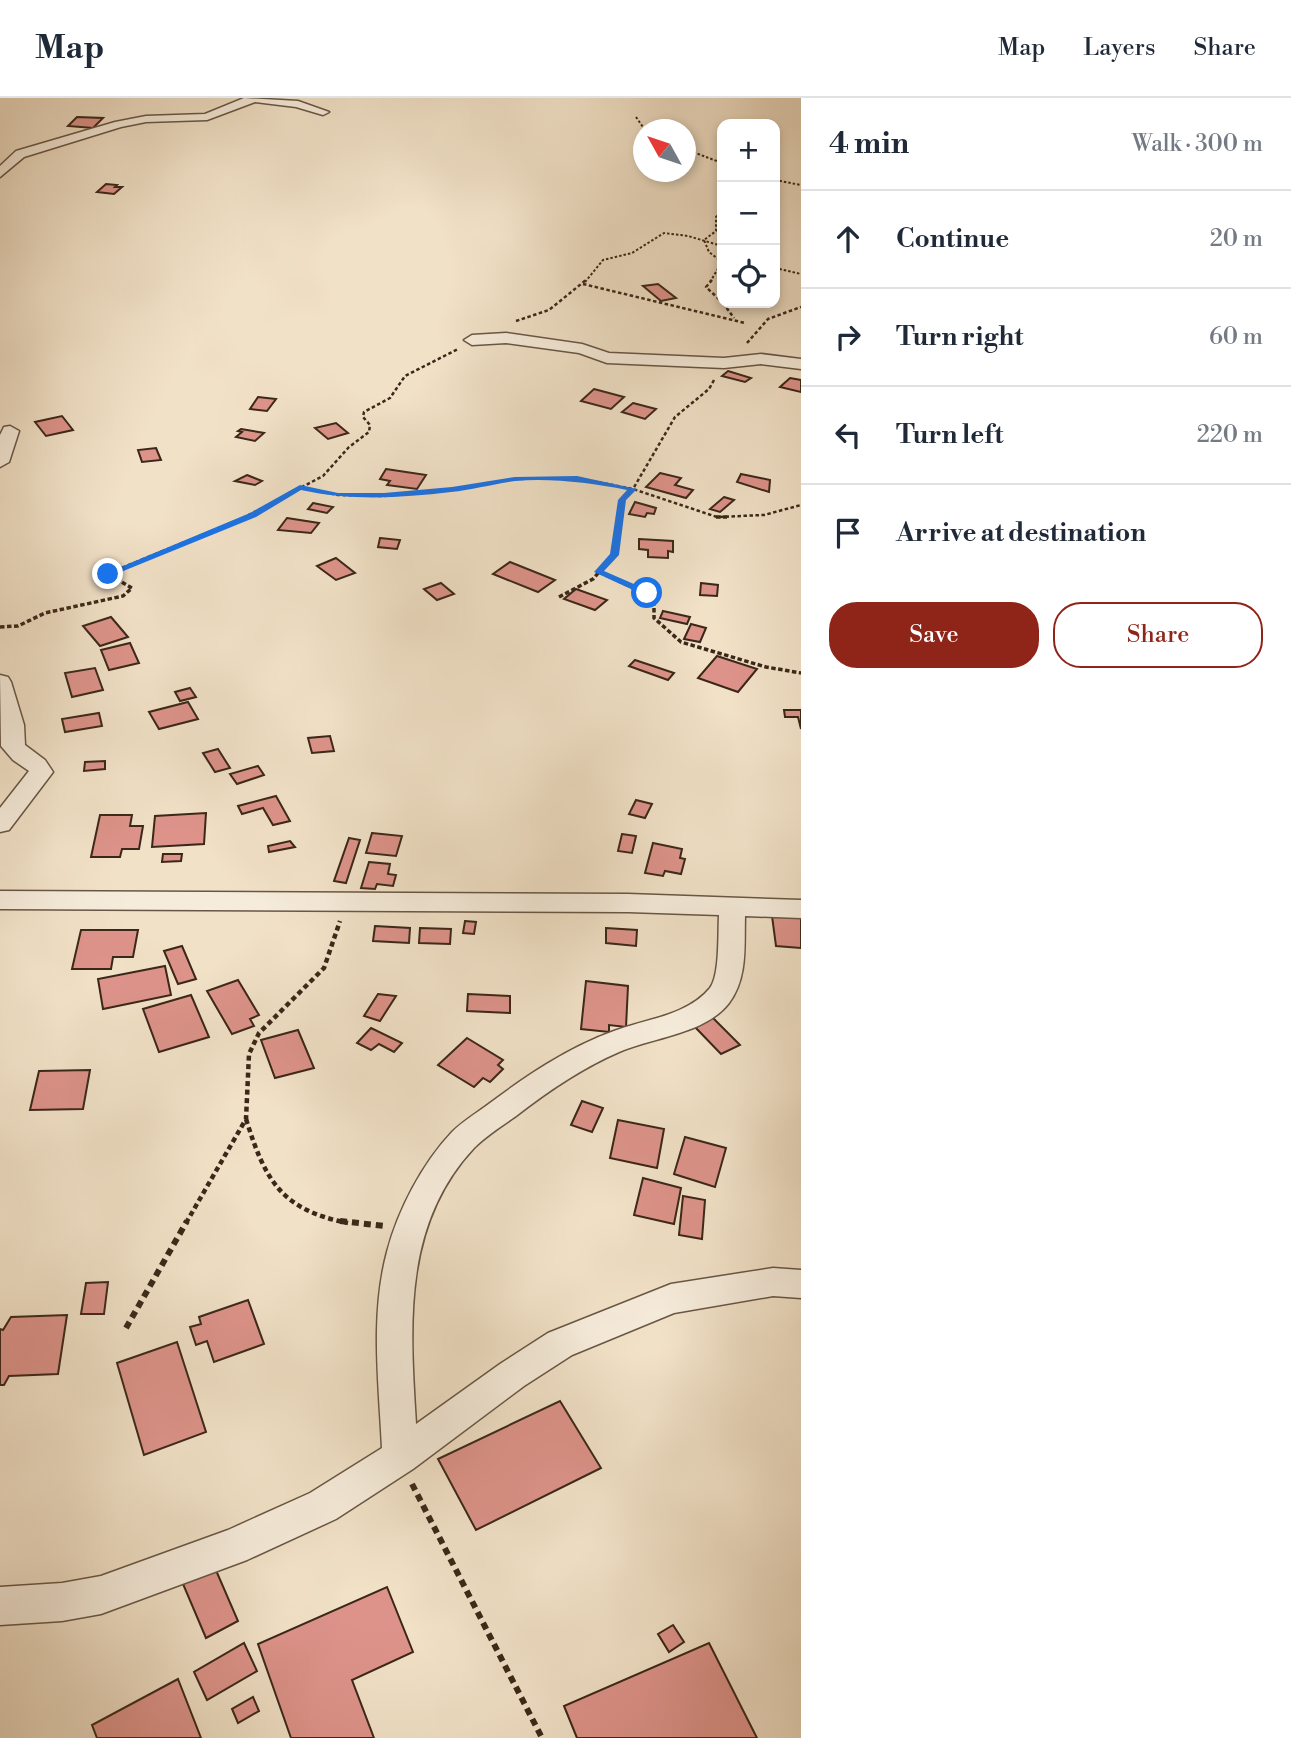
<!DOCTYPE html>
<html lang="en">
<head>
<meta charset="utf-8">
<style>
  body { margin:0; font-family:"Libre Bodoni",serif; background:#f2f2f3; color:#1f2937 }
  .controls { position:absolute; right:21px; top:21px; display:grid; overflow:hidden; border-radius:14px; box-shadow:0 4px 10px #0003 }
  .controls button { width:63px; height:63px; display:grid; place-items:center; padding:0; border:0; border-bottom:2px solid #e0e1e3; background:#fff; color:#1f2937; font:35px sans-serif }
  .compass { position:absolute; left:633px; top:21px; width:63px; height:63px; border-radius:50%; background:#fff; box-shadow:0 4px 10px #0003; rotate:310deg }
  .stop { position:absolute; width:21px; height:21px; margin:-16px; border:5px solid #1a73e8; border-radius:50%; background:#fff }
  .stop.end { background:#1a73e8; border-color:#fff; box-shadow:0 2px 7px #0008 }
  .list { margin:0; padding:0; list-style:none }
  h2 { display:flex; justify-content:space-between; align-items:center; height:91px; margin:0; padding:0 28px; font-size:30px }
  h2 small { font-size:23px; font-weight:400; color:#747a83 }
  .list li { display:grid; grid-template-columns:46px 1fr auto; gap:21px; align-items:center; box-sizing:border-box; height:98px; padding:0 28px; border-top:2px solid #e0e1e3 }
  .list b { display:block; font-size:26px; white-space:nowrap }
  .list em { font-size:23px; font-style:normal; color:#747a83 }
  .actions { display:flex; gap:14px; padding:21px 28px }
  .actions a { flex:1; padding:16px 0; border:2px solid #8f2418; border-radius:28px; text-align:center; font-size:24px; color:#8f2418 }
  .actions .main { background:#8f2418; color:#fff }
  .icon { flex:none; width:38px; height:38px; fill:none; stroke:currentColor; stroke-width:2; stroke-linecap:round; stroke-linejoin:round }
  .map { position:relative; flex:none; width:801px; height:1640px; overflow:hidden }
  header { display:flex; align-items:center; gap:42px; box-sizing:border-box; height:98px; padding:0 35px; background:#fff; border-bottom:2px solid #e0e1e3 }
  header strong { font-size:33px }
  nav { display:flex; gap:38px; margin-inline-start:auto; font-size:24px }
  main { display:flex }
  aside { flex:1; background:#fff }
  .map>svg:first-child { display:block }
  .building { fill:#dd938a; stroke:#3b2719; stroke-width:2 }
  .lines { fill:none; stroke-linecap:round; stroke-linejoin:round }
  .minor-casing { stroke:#685644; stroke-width:3 }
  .path-far4 { stroke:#3b2719; stroke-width:2; stroke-dasharray:2.5 2; stroke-linecap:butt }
  .path-far3 { stroke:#3b2719; stroke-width:2.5; stroke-dasharray:3.5 2.5; stroke-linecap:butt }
  .path-far2 { stroke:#3b2719; stroke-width:3.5; stroke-dasharray:4.5 2.5; stroke-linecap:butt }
  .path-far1 { stroke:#3b2719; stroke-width:4.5; stroke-dasharray:5 3.5; stroke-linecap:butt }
  .path { stroke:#3b2719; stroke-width:6; stroke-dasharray:7 5; stroke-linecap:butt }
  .minor { fill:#f6ecdb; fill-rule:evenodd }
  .route { fill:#1a73e8 }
</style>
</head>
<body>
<header>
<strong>Map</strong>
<nav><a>Map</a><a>Layers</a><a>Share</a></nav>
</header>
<main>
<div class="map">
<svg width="801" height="1640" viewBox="0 0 801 1640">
  <rect width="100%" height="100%" fill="#f1e1c7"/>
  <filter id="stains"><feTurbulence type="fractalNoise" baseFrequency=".00286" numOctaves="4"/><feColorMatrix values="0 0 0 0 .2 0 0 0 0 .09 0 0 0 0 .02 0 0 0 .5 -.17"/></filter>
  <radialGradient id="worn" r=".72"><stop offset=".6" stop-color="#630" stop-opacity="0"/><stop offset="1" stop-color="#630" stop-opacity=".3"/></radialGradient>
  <!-- building -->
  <g class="building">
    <path d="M77 19 103 20 93 30 68 28Z"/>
    <path d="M106 86 117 87 115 89H122L114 96 97 94Z"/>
    <path d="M658 186 676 200 661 203 643 188Z"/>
    <path d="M728 273 751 280 745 284 722 278Z"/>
    <path d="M790 280 801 282V294L780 289Z"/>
    <path d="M594 291 624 299 611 311 581 303Z"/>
    <path d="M258 299 276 301 267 313 250 311Z"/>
    <path d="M633 305 656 311 645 321 622 314Z"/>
    <path d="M62 318 73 332 46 338 35 324Z"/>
    <path d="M336 325 348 335 328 341 315 330Z"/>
    <path d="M241 331 264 335 255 343 236 339 242 334 238 333Z"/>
    <path d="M156 350 161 362 142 364 138 352Z"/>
    <path d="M386 371 426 377 417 391 387 387 390 383 380 381Z"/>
    <path d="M660 375 681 380 675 387 693 392 686 400 646 389Z"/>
    <path d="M741 376 770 382 769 394 737 384Z"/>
    <path d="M247 377 262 383 255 387 235 383Z"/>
    <path d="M724 399 734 402 720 414 710 411Z"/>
    <path d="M635 404 656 410 654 416 647 415 645 419 629 416Z"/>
    <path d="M313 405 333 409 327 415 308 411Z"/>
    <path d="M287 420 319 425 311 435 278 432Z"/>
    <path d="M380 440 400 442 397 451 378 449Z"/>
    <path d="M639 441 673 443V454L668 453V460L648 459V452L639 451Z"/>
    <path d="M336 460 355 475 336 482 317 468Z"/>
    <path d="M510 464 555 482 538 494 493 476Z"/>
    <path d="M441 485 454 496 437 502 424 491Z"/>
    <path d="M701 485 718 487 717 498 700 497Z"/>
    <path d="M576 491 607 502 595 512 564 501Z"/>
    <path d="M663 513 690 519 687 526 660 520Z"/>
    <path d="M111 519 128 539 100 548 83 528Z"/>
    <path d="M691 526 706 530 700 544 684 541Z"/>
    <path d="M130 545 139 565 109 572 101 552Z"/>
    <path d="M717 558 757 571 738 594 698 580Z"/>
    <path d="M635 562 674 575 668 582 629 568Z"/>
    <path d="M95 570 103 592 72 599 65 575Z"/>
    <path d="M190 590 196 599 180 603 175 594Z"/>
    <path d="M188 604 198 621 159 631 149 614Z"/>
    <path d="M784 612H801V631L798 619H785Z"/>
    <path d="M99 615 102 628 65 634 62 621Z"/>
    <path d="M330 638 334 653 312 655 308 640Z"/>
    <path d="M218 651 230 670 215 674 203 655Z"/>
    <path d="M105 663V671L84 673 85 664Z"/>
    <path d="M258 668 264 677 237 686 230 676Z"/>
    <path d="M276 698 290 723 273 727 263 710 242 716 238 708Z"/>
    <path d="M636 702 652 706 645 720 629 716Z"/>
    <path d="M206 715 204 746 152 749 155 718Z"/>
    <path d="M100 717H132L130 728H143L139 751H122L120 759H91Z"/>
    <path d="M372 735 402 738 396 758 366 755Z"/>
    <path d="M622 736 636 738 632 755 618 753Z"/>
    <path d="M349 740 360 742 346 785 334 783Z"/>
    <path d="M290 743 295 749 269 754 268 748Z"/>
    <path d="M653 745 682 751 680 760 685 761 681 776 665 773 663 778 645 775Z"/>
    <path d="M163 756H182L181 763 162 764Z"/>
    <path d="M369 764 390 766 388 776 396 777 393 788 377 786 375 791 361 790Z"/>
    <path d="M772 818 801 820V850L776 848Z"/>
    <path d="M465 823 476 824 474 836 463 835Z"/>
    <path d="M375 828 410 830 409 845 373 843Z"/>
    <path d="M420 830 451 831 450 846 419 845Z"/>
    <path d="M606 830 637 832 636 848 606 845Z"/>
    <path d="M81 832H138L133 859H113L111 871H72Z"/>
    <path d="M182 848 196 881 178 886 164 853Z"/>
    <path d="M165 868 171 897 103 911 98 881Z"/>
    <path d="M238 882 259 917 250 921 254 928 232 936 207 893Z"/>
    <path d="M586 883 628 888 626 929 609 927V934L581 931Z"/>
    <path d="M378 896 396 898 380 923 364 918Z"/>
    <path d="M468 896 510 898V915L467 913Z"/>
    <path d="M191 897 209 939 159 954 143 911Z"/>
    <path d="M711 918 740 947 721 956 693 927Z"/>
    <path d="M371 930 402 945 394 954 379 946 371 952 357 945Z"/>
    <path d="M298 932 314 970 275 980 261 942Z"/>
    <path d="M467 940 503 962 498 967 503 971 490 984 483 980 474 989 438 967Z"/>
    <path d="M90 972 83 1011 30 1012 39 973Z"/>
    <path d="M582 1003 603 1010 592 1034 571 1027Z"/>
    <path d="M618 1022 664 1031 657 1070 610 1060Z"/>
    <path d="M685 1039 726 1050 715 1089 674 1076Z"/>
    <path d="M643 1080 681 1090 674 1126 634 1117Z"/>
    <path d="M683 1098 705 1102 702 1141 679 1137Z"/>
    <path d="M108 1184 104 1216H81L86 1185Z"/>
    <path d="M248 1202 264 1246 214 1264 207 1243 196 1247 190 1229 201 1226 199 1219Z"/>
    <path d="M67 1217 58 1276 9 1278 4 1287H0V1231L3 1232 11 1219Z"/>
    <path d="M177 1244 206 1334 144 1357 117 1265Z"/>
    <path d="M560 1303 601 1370 476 1432 438 1361Z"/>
    <path d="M215 1470 238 1523 206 1540 183 1486Z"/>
    <path d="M387 1489 413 1554 352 1582 374 1640H291L258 1546Z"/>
    <path d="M673 1527 684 1544 669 1554 658 1536Z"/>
    <path d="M244 1545 257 1573 207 1602 194 1574Z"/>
    <path d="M709 1545 757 1640H577L564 1608Z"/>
    <path d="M178 1581 201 1640H97L92 1627Z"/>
    <path d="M253 1599 259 1613 238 1625 232 1611Z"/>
  </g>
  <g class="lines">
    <!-- minor casing -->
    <g class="minor-casing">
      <g id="minor">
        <path d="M244 0 298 3 329 14 323 17 296 9 255 4 207 22 146 24 121 29 24 59 0 79V68L16 53 115 24 146 18 205 16Z"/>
        <path d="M506 235 582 246 609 255 724 260 761 256 801 261V271L761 266 724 270 607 265 579 255 506 245 472 247 464 242 472 237Z"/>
        <path d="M10 328 19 333 9 364 0 369V337L4 329Z"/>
        <path d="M0 577 8 579 11 584 24 627 25 647 45 662 53 674 9 732 0 734V710L29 673 13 662 1 648Z"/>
        <path d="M0 793 628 796 801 802V820L745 818C744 847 748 880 729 905 705 936 654 939 619 954 582 970 548 993 516 1018 502 1028 486 1038 474 1050 402 1127 410 1229 416 1326L500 1266 548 1235 671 1186 773 1170 801 1172V1200L773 1198 674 1215 572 1257 524 1288 413 1371 336 1421 247 1462 101 1516 62 1523 0 1527V1489L62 1485 101 1478 228 1432 310 1395 382 1350C379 1286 370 1217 387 1154 398 1112 422 1066 452 1034 462 1024 475 1016 486 1008 526 978 567 950 614 933 645 921 687 918 710 890 720 877 718 835 719 817L628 814 0 811Z"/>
      </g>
    </g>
    <!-- path-far4 -->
    <g class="path-far4">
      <path d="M636 19 645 32"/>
      <path d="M685 51 722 65"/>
      <path d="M775 82 801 87"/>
      <path d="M775 170 801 176"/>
      <path d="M585 184 603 162 632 155 664 135 688 138 722 148"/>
      <path d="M710 184 722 164 709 154 704 142 716 133V119L722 111"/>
    </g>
    <!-- path-far3 -->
    <g class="path-far3">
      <path d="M712 182 706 189 722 204"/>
      <path d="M583 186 745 225"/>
      <path d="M723 205 734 220"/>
      <path d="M516 223 549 212 586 182"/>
      <path d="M747 245 768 221 801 209"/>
      <path d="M301 390 338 397 384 398 452 392 515 381 577 380 633 391 717 419 764 417 801 407"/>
      <path d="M243 420 323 378 349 349 369 334 370 327 363 319 364 314 390 300 405 278 458 251"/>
      <path d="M619 420 622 402 633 391 675 319 709 291 714 282"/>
    </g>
    <!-- path-far2 -->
    <g class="path-far2">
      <path d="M716 419H727"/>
      <path d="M599 474 651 498 654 504V520L681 544 766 569 801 575"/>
      <path d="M559 499 593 481 614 457 620 419"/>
      <path d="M0 529 18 528 45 515 123 498 132 490 108 476 247 419"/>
    </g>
    <!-- path-far1 -->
    <g class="path-far1">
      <path d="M246 1021C265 1082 281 1112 348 1125"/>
      <path d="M186 1125 246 1021 249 956 259 935 324 870 340 823"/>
    </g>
    <!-- path -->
    <g class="path">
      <path d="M340 1123 385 1128"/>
      <path d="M126 1230 187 1123"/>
      <path d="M412 1386 542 1640"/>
    </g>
    <!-- minor -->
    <use href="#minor" class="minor"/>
  </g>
  <!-- route -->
  <path class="route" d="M577 378 637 391 626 402 619 457 604 473 650 493V497H644L594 474 610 456 618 402 627 392C590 385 553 380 515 383 493 386 472 392 451 394 400 400 351 403 301 392L256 419 111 478 104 476 250 415 300 387 338 395H384L452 389 515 379Z"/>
  <rect width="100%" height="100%" filter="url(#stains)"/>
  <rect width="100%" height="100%" fill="url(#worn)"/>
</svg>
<div class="controls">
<button>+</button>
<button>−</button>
<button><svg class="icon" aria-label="locate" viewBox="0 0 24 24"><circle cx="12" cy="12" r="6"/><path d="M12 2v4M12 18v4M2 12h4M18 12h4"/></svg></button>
</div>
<svg class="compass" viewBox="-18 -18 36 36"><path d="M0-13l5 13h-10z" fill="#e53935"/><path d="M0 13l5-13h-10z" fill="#747a83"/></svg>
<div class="stop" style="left:647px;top:495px"></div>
<div class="stop end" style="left:108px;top:476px"></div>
</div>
<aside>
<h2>4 min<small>Walk · 300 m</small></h2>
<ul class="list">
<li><svg class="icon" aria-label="ahead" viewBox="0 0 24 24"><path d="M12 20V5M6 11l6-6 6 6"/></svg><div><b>Continue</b></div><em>20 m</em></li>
<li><svg class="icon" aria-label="right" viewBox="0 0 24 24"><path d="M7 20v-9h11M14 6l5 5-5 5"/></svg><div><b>Turn right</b></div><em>60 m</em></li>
<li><svg class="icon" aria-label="left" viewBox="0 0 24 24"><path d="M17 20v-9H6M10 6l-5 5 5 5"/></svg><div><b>Turn left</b></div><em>220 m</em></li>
<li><svg class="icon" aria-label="arrive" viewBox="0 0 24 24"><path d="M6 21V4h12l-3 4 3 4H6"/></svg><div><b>Arrive at destination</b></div></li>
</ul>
<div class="actions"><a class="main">Save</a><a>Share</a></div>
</aside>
</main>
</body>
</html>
